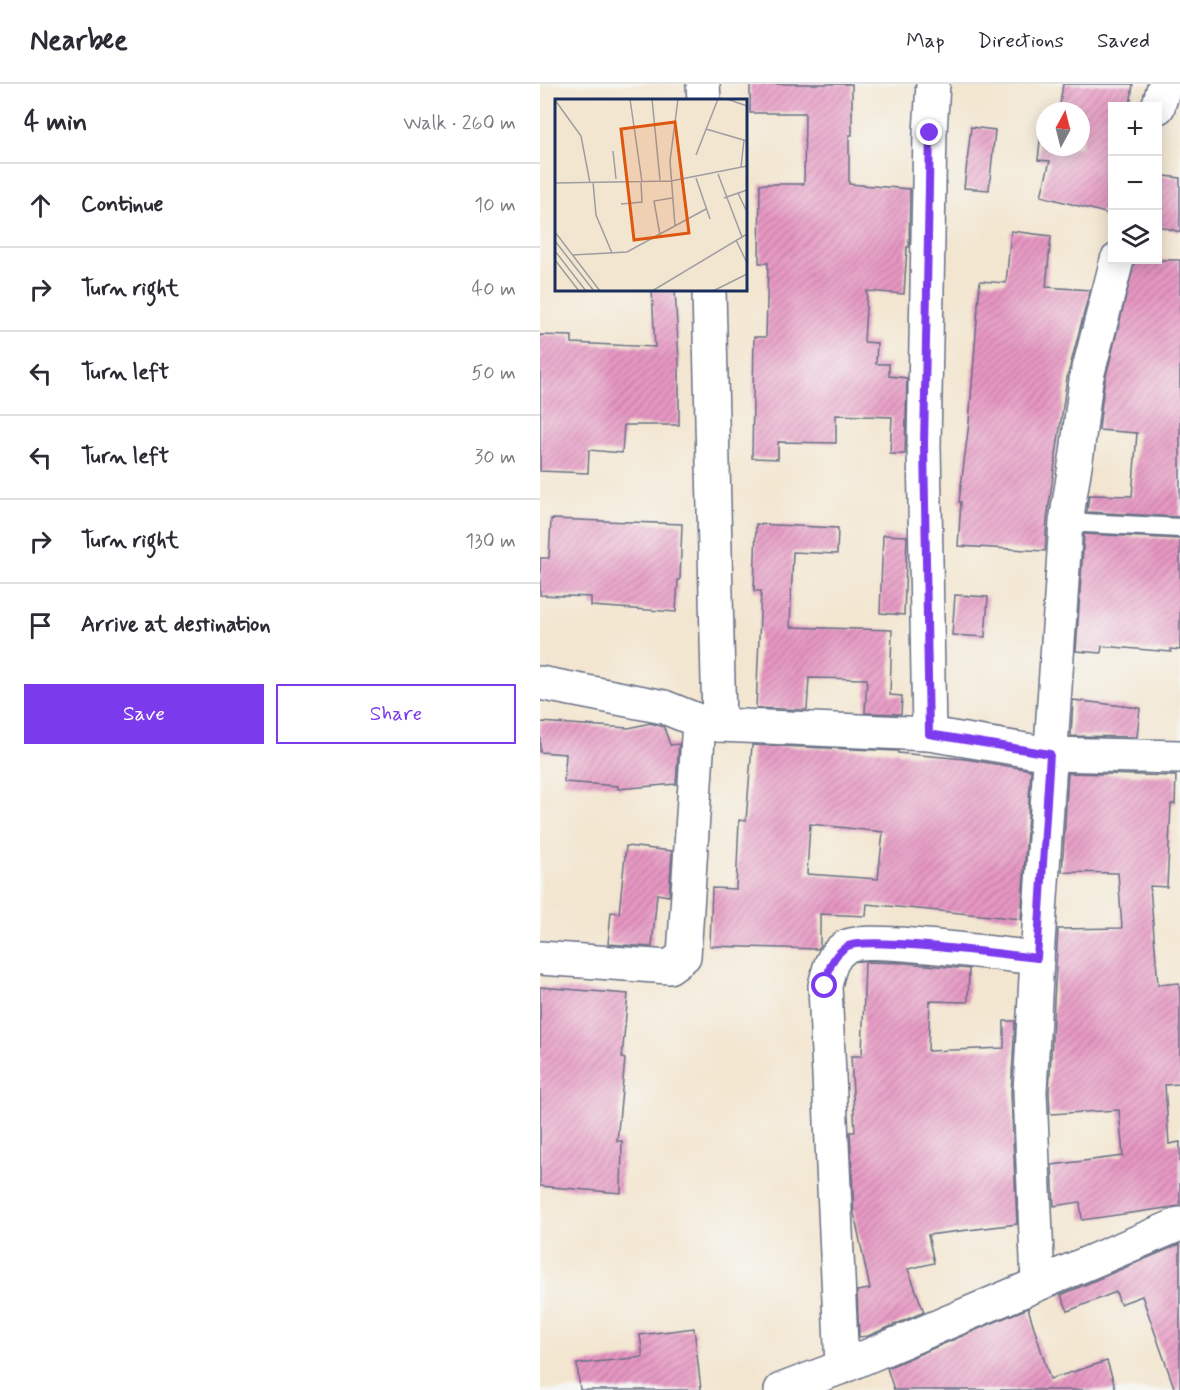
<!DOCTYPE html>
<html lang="en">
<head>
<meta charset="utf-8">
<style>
  body { margin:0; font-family:Mynerve,sans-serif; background:#f7f7f7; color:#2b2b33 }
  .controls { position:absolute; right:18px; top:18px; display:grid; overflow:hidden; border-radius:0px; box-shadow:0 3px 15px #0003 }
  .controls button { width:54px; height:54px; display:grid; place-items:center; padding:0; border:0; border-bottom:2px solid #e1e1e2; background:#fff; color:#2b2b33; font:30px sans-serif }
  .compass { position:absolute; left:496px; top:18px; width:54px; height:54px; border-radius:50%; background:#fff; box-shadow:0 3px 15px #0003; rotate:7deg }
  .stop { position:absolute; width:18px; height:18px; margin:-14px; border:4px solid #7c3aed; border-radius:50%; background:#fff }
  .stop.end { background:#7c3aed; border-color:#fff; box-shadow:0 2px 6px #0008 }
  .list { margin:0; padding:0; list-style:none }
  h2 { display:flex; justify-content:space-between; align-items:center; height:78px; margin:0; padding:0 24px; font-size:26px }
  h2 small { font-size:20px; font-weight:400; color:#7c7c81 }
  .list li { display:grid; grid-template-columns:39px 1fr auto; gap:18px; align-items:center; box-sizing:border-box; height:84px; padding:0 24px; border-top:2px solid #e1e1e2 }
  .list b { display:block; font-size:22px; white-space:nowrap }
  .list em { font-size:20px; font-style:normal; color:#7c7c81 }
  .actions { display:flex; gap:12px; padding:18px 24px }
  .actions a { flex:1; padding:14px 0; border:2px solid #7c3aed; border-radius:0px; text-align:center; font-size:21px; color:#7c3aed }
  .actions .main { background:#7c3aed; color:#fff }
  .icon { flex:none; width:33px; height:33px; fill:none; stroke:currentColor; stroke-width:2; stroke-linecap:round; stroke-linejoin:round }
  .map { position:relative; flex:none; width:640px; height:1306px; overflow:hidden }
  header { display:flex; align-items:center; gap:36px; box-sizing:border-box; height:84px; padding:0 30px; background:#fff; border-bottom:2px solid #e1e1e2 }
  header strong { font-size:28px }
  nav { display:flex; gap:33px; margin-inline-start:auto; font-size:21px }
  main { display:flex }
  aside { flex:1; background:#fff }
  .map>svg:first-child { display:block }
  .building { fill:url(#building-hatch); fill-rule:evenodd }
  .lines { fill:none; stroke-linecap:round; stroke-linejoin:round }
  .lane-casing { stroke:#676f86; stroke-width:21 }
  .street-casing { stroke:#676f86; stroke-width:36 }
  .lane { stroke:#fff; stroke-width:18 }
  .street { stroke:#fff; stroke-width:33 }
  .route { stroke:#7c3aed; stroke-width:8 }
  .inset-road { fill:none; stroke:#9d9da2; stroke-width:1.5 }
  .view { fill:#de5710; fill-opacity:0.15; stroke:#de5710; stroke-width:3 }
  .inset-edge { fill:none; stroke:#1b2f5e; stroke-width:3 }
</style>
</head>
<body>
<header>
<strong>Nearbee</strong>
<nav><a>Map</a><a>Directions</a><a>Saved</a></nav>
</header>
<main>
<aside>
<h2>4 min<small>Walk · 260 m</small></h2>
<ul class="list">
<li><svg class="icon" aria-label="ahead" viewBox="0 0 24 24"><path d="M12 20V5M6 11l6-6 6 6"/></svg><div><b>Continue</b></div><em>10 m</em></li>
<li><svg class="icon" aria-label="right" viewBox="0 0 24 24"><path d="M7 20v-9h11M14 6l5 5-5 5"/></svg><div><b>Turn right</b></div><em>40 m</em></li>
<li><svg class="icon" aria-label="left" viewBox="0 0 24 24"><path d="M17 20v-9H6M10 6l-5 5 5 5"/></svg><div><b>Turn left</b></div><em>50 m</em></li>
<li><svg class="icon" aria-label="left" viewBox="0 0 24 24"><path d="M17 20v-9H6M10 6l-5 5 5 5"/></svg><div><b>Turn left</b></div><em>30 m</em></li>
<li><svg class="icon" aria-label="right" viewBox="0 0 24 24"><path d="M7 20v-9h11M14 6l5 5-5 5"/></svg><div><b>Turn right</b></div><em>130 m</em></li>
<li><svg class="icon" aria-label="arrive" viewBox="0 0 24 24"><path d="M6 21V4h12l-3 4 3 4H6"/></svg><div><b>Arrive at destination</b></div></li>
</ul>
<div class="actions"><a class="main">Save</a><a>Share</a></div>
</aside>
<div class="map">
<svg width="640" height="1306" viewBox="0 0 640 1306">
  <defs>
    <pattern id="building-hatch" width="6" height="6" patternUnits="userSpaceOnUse" patternTransform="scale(1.5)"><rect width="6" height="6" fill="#e797c2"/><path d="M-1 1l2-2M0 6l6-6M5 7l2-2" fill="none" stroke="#ba7ca1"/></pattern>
  </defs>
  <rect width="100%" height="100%" fill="#f6f6f2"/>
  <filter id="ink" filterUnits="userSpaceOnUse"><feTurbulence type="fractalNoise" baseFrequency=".0167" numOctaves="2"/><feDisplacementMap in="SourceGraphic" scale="12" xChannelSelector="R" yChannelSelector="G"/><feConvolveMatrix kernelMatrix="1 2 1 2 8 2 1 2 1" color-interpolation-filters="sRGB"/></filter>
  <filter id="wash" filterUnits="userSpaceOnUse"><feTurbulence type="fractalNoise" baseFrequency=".008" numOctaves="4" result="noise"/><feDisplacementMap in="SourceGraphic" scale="24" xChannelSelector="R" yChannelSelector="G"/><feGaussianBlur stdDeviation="1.35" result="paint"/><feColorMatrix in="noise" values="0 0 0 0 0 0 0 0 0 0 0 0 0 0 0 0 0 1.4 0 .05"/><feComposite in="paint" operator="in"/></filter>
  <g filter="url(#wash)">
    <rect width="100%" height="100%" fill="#f3e6d0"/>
    <g id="blocks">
      <!-- building -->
      <g class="building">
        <path d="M210 0H312V51H309V100L370 105 369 163H367L364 210 327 207 324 258 337 259 336 280H349V292L367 294 365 370H350L352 333 296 331V359L238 358V375L212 374 214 253H226L228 179H219L220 100H264L265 29H210Z"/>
        <path d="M523 0H593L590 22H573V131L501 112 510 77 498 76 501 47 505 48V63H541V27H519Z"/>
        <path d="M431 43 455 46 449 106 424 104Z"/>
        <path d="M618 91 640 94V148L618 142Z"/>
        <path d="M471 147 511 152 506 203 550 206 527 294 507 435 505 467 418 462 421 418H419L429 339 440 197 466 199Z"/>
        <path d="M595 176H640V433L547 428 549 411 592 412 597 349 559 346 564 300Z"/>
        <path d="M112 206H135L139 277V341H84L82 369 49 366 48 389 0 387V251L32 252V259L115 263Z"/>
        <path d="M11 435 142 440 140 496H138L136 528 51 522V513L0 511V474H9Z"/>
        <path d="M216 440 298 444 297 470 253 468 250 543 352 546 350 611 362 612 361 630 325 629 327 595 269 594 267 626 216 624 221 507H214Z"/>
        <path d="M544 450 640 455V566L631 565V568L562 562 561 569 536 567Z"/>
        <path d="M343 451 367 452 364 531 340 529Z"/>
        <path d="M415 511 448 513 445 553 412 551Z"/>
        <path d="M533 616 600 624 597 653 531 652Z"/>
        <path d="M0 638 89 644 110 639 124 643 130 661 139 660 136 700 78 705V702L24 698 26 670 0 668Z"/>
        <path d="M212 661 358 667V669L425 675 491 686 481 835 327 820 326 832 280 830V862L278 865 170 862 172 804 196 805 199 736 206 737ZM270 740 343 748 338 795 267 790Z"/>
        <path d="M528 689 636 692 635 720H631L627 803 610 802 618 901 639 899 640 912V1000L625 1001 629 1060 640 1058V1122L542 1136 540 1118 514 1122 512 1081 583 1072 579 1026 510 1030 509 1008 518 845 582 844 578 789 522 788Z"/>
        <path d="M86 762 132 767 129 812 117 810 112 863 68 860 71 828 79 829Z"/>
        <path d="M325 878 365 879 429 885 428 918 390 917 388 967 464 964V937H475L471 1009 477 1140 388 1151 394 1179 368 1185 384 1228 328 1252 319 1253 317 1207 330 1205 314 1129 310 1048H315L311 972H322Z"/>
        <path d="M0 903 88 910 82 974 85 975 77 1057H82L81 1109 0 1102Z"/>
        <path d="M640 1160V1306H635L602 1212 580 1220 576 1208 528 1227 521 1211Z"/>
        <path d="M488 1224 510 1295 567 1277 576 1306H354L347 1284Z"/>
        <path d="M154 1244 161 1306H40L37 1280 103 1273 100 1251Z"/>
      </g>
    </g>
  </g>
  <g filter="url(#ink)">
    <use href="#blocks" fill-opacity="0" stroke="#676f86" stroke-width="1.5"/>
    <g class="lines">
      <!-- lane casing -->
      <g class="lane-casing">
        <path id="lane" d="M526 438 640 444"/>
      </g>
      <!-- street casing -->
      <g class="street-casing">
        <g id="street">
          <path d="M163 0 164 16"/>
          <path d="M618 23 625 0"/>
          <path d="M169 206 179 641"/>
          <path d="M0 599 124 623 159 637 179 641 389 650 510 670 640 673"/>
          <path d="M389 650 384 361 390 49 393 0"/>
          <path d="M0 874 129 883 144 872 159 637"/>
          <path d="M498 1199 490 1008 497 874 526 438 537 369 546 296 577 176"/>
          <path d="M302 1283 285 902C289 885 291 873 305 863 323 851 467 871 497 874"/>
          <path d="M241 1306 302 1283 640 1140"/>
        </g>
      </g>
      <!-- lane -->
      <use href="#lane" class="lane"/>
      <!-- street -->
      <use href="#street" class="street"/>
    </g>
  </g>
  <g class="lines" filter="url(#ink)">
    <!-- route -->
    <path class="route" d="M285 902C289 885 291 873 306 863 323 851 467 871 497 874L510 670 389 650 384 361 390 49"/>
  </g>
  <!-- overview -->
  <g transform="translate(15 15)">
    <rect width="192" height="192" fill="#f3e6d0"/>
    <path class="inset-road" d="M75 0 87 83M97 0 105 81M172 0 192 7M0 1 26 37 35 84M151 30 192 42M58 52 61 80M141 56 163 0M186 68 189 41M163 75 187 138M141 79 155 120M38 83 41 116 57 154M0 84 116 82 192 67M183 94 192 113M169 99 192 91M66 105 87 103 86 83M120 127 115 62 123 0M0 133 45 192M105 136 99 102 117 99M181 141 192 164M0 142 39 192M0 152 31 192M17 156 72 153 151 110M0 161 24 192M97 192 192 135M158 192 192 175"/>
    <path class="view" d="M120 23 134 134 79 141 66 30Z"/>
    <rect width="192" height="192" class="inset-edge"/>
  </g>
</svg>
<div class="controls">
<button>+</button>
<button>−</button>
<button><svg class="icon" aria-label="layers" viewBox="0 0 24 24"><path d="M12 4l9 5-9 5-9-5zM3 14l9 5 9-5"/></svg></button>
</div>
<svg class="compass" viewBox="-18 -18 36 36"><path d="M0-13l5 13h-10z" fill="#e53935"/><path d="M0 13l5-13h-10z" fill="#7c7c81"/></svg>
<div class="stop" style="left:285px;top:902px"></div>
<div class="stop end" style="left:390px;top:49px"></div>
</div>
</main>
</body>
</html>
